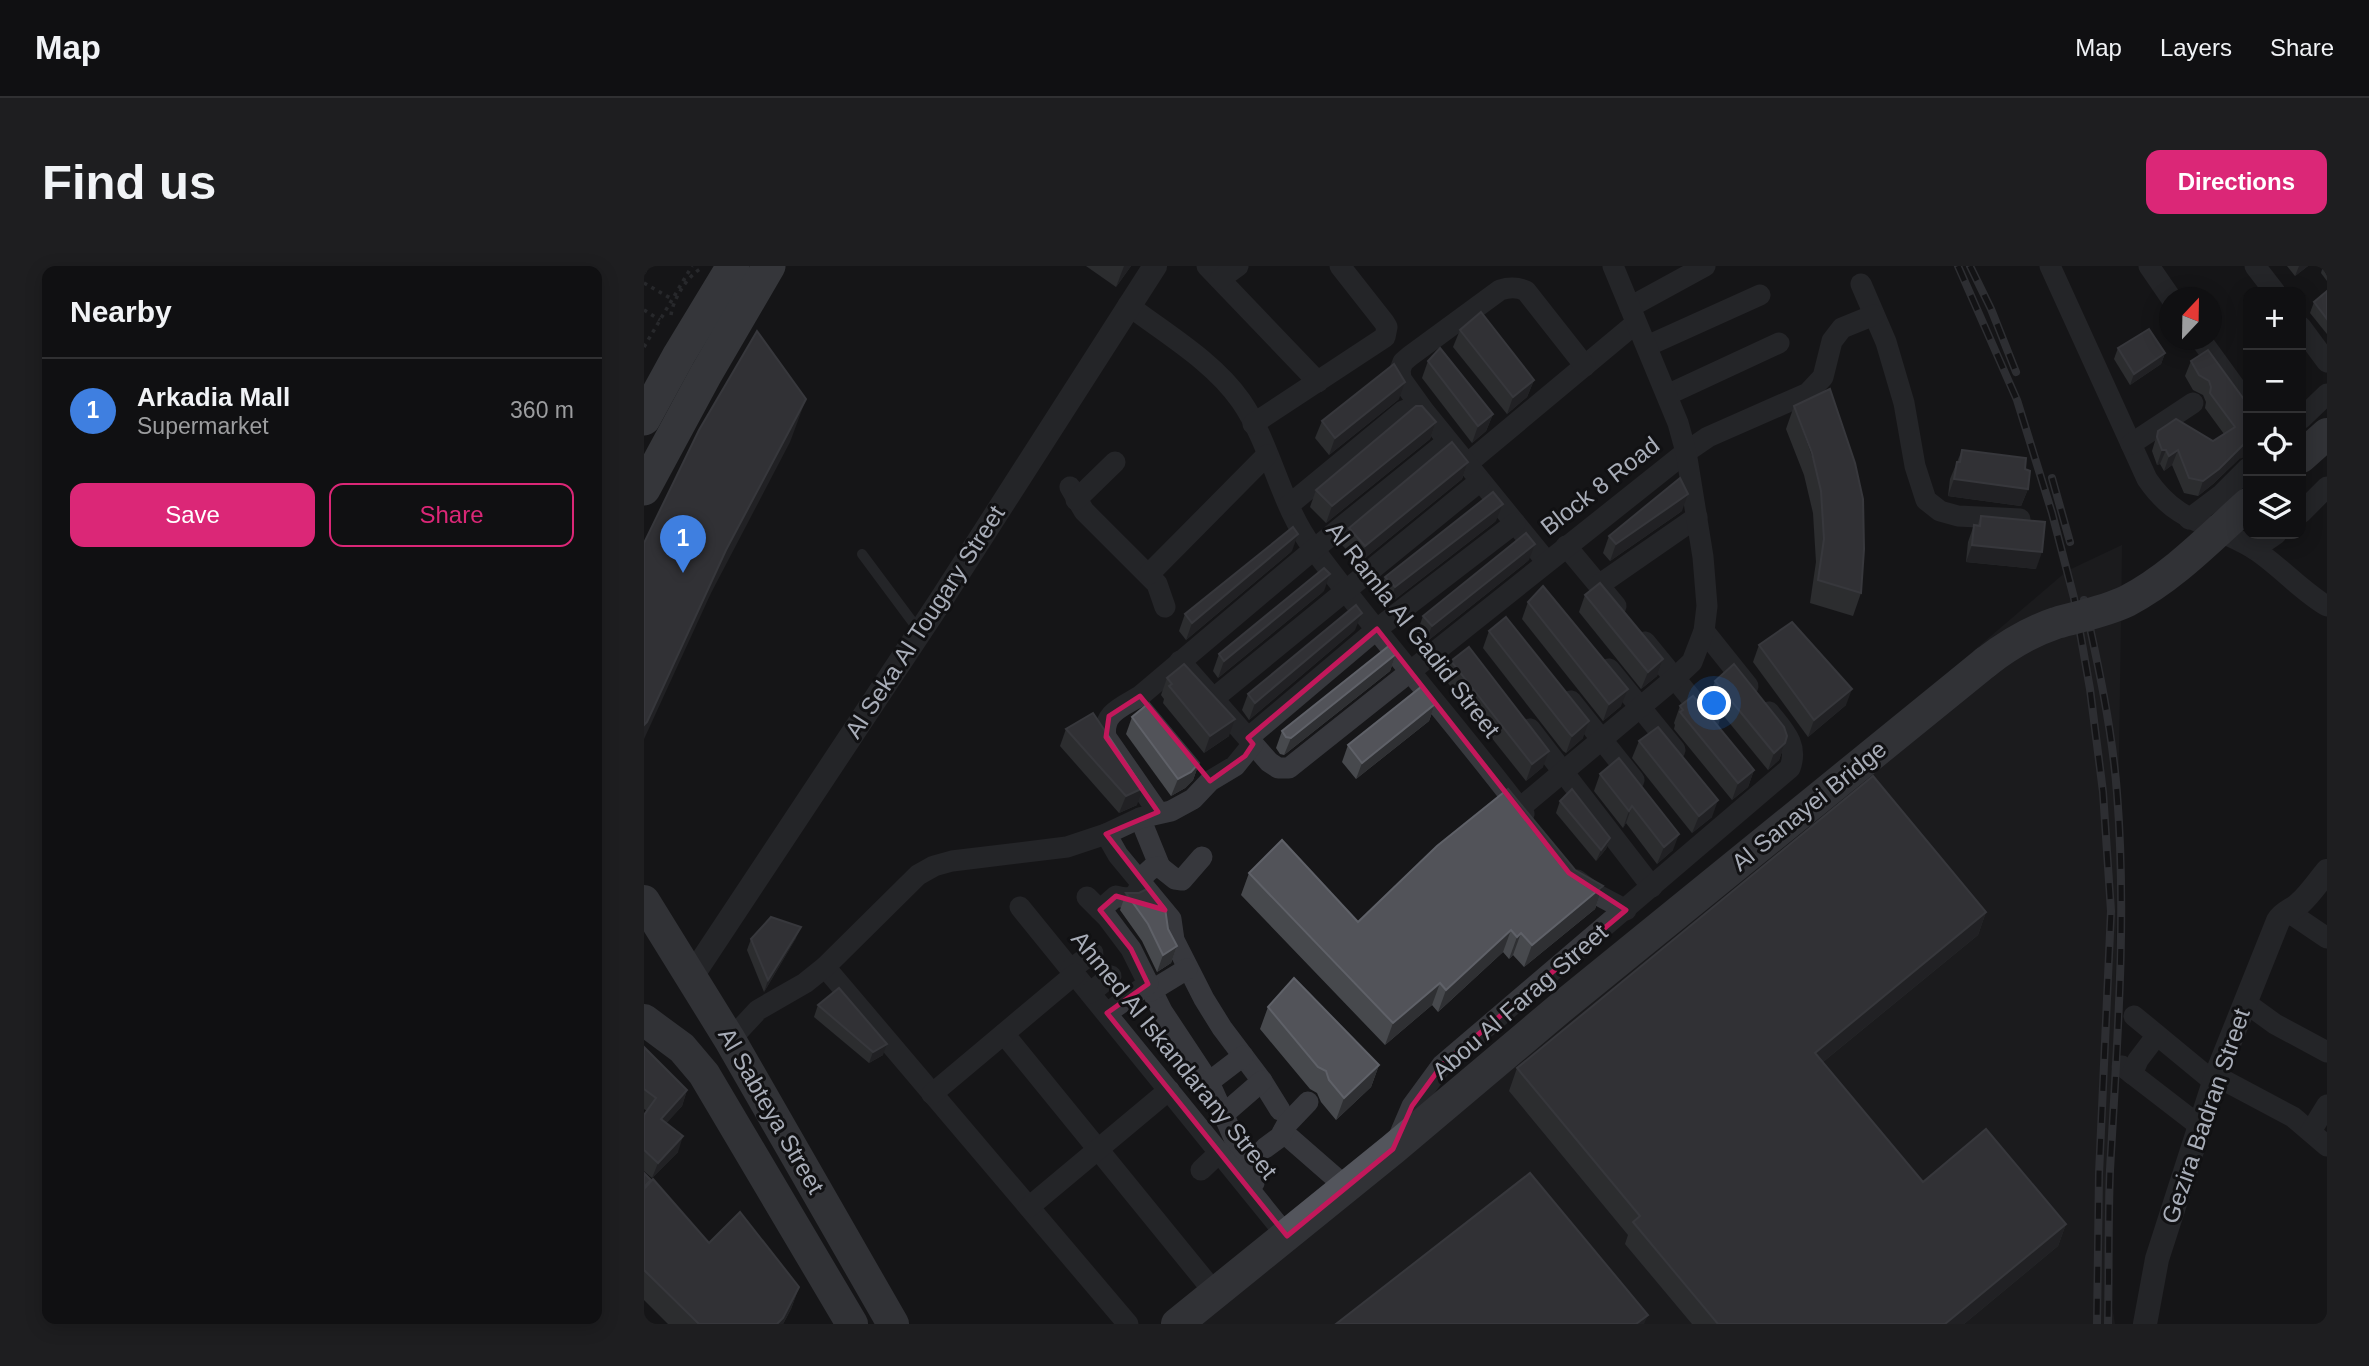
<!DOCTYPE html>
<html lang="en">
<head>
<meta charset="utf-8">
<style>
  body { margin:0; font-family:Arial,sans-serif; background:#1e1e20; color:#f1f3f6 }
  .controls { position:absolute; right:21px; top:21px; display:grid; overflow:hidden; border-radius:14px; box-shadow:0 4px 18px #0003 }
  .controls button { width:63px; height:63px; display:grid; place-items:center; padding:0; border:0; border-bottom:2px solid #303032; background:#101012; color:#f1f3f6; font:35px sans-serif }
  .compass { position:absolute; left:1515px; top:21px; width:63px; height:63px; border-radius:50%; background:#101012; box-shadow:0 4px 18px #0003; rotate:22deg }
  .you { position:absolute; left:1071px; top:438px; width:24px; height:24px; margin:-18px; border:5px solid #fff; border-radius:50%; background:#1a73e8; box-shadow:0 0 0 10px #1a73e833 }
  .badge { display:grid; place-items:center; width:46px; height:46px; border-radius:50%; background:#db2777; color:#fff; font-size:23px; font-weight:700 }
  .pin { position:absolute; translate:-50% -58px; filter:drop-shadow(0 2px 4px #0008) }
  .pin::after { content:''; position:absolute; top:37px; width:24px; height:21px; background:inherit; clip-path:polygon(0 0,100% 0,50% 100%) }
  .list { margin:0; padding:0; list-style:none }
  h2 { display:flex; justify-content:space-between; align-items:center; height:91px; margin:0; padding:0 28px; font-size:30px }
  h2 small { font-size:23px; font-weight:400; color:#9c9d9f }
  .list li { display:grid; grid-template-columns:46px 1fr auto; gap:21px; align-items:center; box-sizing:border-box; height:105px; padding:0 28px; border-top:2px solid #303032 }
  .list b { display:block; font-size:26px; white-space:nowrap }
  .list p { margin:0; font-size:23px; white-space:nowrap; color:#9c9d9f }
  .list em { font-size:23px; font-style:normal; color:#9c9d9f }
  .actions { display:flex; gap:14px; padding:21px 28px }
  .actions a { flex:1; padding:16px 0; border:2px solid #db2777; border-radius:14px; text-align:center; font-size:24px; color:#db2777 }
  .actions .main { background:#db2777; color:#fff }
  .icon { flex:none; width:38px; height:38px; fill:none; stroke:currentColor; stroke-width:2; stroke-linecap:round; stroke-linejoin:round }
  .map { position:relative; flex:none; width:1683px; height:1058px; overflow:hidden; border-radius:14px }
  header { display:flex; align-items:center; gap:42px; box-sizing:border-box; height:98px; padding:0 35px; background:#101012; border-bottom:2px solid #303032 }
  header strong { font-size:33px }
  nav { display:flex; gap:38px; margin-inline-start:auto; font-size:24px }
  .intro { display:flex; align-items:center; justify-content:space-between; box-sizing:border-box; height:168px; padding:0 42px }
  h1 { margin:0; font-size:49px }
  .button { padding:18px 32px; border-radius:14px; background:#db2777; color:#fff; font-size:24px; font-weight:700 }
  main { display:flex; gap:42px; padding:0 42px }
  aside { flex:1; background:#101012; border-radius:14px; box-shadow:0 4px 18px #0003 }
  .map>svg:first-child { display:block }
  .built { fill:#222225 }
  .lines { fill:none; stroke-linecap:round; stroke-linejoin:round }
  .path { stroke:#3d3f44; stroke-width:3.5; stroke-dasharray:3.5 5; stroke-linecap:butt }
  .service { stroke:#37383d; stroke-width:10 }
  .minor { stroke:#37383d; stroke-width:21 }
  .tertiary { stroke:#37383d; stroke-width:24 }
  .primary { stroke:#53555c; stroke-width:32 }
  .trunk { stroke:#5b5e65; stroke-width:33 }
  .rail-casing { stroke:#4a4c52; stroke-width:8 }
  .rail { stroke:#111113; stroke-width:5; stroke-dasharray:16; stroke-linecap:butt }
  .primary-bridge { stroke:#53555c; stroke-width:32 }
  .wall { fill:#47494d }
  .shaded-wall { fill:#2f3033 }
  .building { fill:#525359; stroke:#5f6168; stroke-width:2 }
  .marked { fill:none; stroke:#c2185b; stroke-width:5; stroke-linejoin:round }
  .labels { text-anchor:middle; stroke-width:6; stroke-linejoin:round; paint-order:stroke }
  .street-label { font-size:24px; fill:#a8adb8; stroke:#111113 }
</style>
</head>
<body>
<header>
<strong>Map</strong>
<nav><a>Map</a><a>Layers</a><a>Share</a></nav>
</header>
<div class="intro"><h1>Find us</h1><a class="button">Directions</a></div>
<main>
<aside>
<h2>Nearby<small></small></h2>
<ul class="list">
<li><span class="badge" style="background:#3f7fe0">1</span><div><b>Arkadia Mall</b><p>Supermarket</p></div><em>360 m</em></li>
</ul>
<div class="actions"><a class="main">Save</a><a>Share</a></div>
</aside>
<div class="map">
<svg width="1683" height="1058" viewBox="0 0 1683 1058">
  <rect width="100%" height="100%" fill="#161618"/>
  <!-- built -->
  <path class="built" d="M1478 279 1467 1036 1471 1058H542L1423 305Z"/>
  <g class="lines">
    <!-- path -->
    <g class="path">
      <path d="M0 7 4 0"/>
      <path d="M0 17 28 33"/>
      <path d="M0 44 16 54"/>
      <path d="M27 49C29 33 44 9 58 2"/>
      <path d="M0 81 48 0"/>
    </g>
    <!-- service -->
    <path class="service" d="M218 288 276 366"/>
    <!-- minor -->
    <g class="minor">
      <path d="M563 0 674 116"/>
      <path d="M1406 0 1503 213C1534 259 1569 257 1610 283 1636 300 1657 325 1683 340"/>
      <path d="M1505 0 1527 32"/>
      <path d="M1611 0 1631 26"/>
      <path d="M576 13 594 0"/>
      <path d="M1217 18 1242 76 1260 137 1271 200 1282 234 1296 245 1314 250 1376 253"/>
      <path d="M484 39C522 68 569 95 597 135 628 180 636 239 669 282 736 373 812 458 880 548"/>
      <path d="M986 41 1061 0"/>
      <path d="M1657 61 1683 96"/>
      <path d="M1557 74 1604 139"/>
      <path d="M1003 80 1116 29"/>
      <path d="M1023 129 1135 77"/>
      <path d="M1657 153 1683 128"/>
      <path d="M609 158 741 71 743 61 740 56 696 0"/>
      <path d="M1487 178 1549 137"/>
      <path d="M823 198 992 57"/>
      <path d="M426 221 440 245 513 318 521 341"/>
      <path d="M432 234 471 196"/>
      <path d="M645 239 759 145 767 142 780 145"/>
      <path d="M1657 247 1683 221"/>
      <path d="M1545 253 1578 228 1604 202"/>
      <path d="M922 280 972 340"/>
      <path d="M1610 283 1632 268"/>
      <path d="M902 295 780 145 757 113 756 104 759 96 766 90 856 24C866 21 873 21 882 25L941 100"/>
      <path d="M505 308 623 189"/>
      <path d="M955 319 1053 251"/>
      <path d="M1060 365 1104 420"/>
      <path d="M1001 376 1065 454"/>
      <path d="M536 395 625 496 634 502H645L1042 186 1064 171 1164 127 1179 111 1188 75 1198 62 1230 49"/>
      <path d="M965 403 1031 484"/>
      <path d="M569 433 836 215"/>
      <path d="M927 435 990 514"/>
      <path d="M886 463 1008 621"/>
      <path d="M604 472 733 363 871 257"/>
      <path d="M876 542 1031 412 1048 396 1060 365 1063 340 1059 291 1042 186 1034 157 969 0"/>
      <path d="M514 546 462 471C458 447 478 441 496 430L669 284 804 175"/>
      <path d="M496 552 516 601"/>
      <path d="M462 568 474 589 527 653 530 674 560 733 578 762 618 815 636 844"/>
      <path d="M933 614 950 627 982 644"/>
      <path d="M443 631 463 651 487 683 518 745 565 816 610 917"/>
      <path d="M376 641 643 970"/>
      <path d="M456 644 472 630C489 635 495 629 497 612L508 602 516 601 531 613 538 614 558 591"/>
      <path d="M1643 645 1683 672"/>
      <path d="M181 701 484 1058"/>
      <path d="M427 703 449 687"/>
      <path d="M507 725 543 703"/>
      <path d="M446 727 467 710"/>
      <path d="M1602 737 1631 758 1683 786"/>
      <path d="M463 747 504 718"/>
      <path d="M1490 750 1570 816"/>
      <path d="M360 768 571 1027"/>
      <path d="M86 774 114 744 161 717 181 701 274 609 290 600 308 595 423 581 462 568 496 552 527 545 549 533 566 515 591 500 609 478"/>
      <path d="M1478 800 1557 861"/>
      <path d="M1488 808 1494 794 1513 769"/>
      <path d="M1572 810 1649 851 1683 880"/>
      <path d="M565 816 599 790"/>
      <path d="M288 828 431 708"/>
      <path d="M580 848 618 815"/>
      <path d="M1667 865 1683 839"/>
      <path d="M639 866 702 921"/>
      <path d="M753 875 768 840 798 799 1146 502C1155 478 1139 464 1125 446"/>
      <path d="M621 882 636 871 643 858 664 836"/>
      <path d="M557 904 576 886"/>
      <path d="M385 941 525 824"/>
    </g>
    <!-- tertiary -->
    <g class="tertiary">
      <path d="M48 710 297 334 511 0"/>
      <path d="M1501 1058 1513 993 1572 810 1634 655C1640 645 1648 645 1656 637 1666 628 1674 616 1683 605"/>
    </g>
    <!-- primary -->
    <g class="primary">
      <path d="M1657 191 1683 168"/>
      <path d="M0 635 86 774 249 1058"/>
      <path d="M0 754 38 782 60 808 208 1058"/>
      <path d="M533 1058 749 883 915 743 1342 396"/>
    </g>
    <!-- trunk -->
    <g class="trunk">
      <path d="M0 153 35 89 89 0"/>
      <path d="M0 223 62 108 125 0"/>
    </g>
    <!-- rail casing -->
    <g class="rail-casing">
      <g id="rail">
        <path d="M1314 0 1373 134 1408 247 1430 332 1446 423 1459 526 1467 645 1455 908 1453 1058"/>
        <path d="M1326 0 1347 43 1372 106"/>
        <path d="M1408 212 1426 276"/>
        <path d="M1440 334C1454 398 1468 462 1473 527 1483 653 1473 779 1466 904 1464 955 1465 1007 1464 1058"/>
      </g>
    </g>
    <!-- rail -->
    <use href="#rail" class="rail"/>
    <!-- primary-bridge -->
    <path class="primary-bridge" d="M1342 396C1364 379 1385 366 1412 357 1436 350 1460 346 1483 335 1529 311 1566 272 1604 238"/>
  </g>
  <!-- wall -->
  <g class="wall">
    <path d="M442 0H487L472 21Z"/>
    <path d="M1643 0H1664L1651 10Z"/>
    <path d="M1679 0H1683V15L1677 7Z"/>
    <path d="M1683 25V68L1666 47 1670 36Z"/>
    <path d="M816 64 890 114 883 131 863 148 809 81Z"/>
    <path d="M1474 82 1521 87 1517 98 1486 119 1470 93Z"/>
    <path d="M784 95 849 148 842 165 828 177 778 112Z"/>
    <path d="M1547 95 1599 132 1595 193 1569 218 1554 230 1540 227 1528 199 1520 205 1516 198 1513 199 1508 185 1514 165 1569 175 1580 168 1561 142 1562 136 1559 129 1549 124 1541 110Z"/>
    <path d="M755 133 685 189 671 172 678 155Z"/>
    <path d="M1150 140 1217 327 1209 350 1166 337 1172 296 1169 247 1160 209 1142 163Z"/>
    <path d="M792 156 786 173 682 257 666 241 672 224Z"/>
    <path d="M1318 184 1381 203 1384 223 1377 240 1304 230 1306 213Z"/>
    <path d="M824 196 818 213 715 297 698 279 705 262Z"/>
    <path d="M1038 245 966 295 959 287 965 270Z"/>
    <path d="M1337 250 1392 303 1322 296 1324 276 1330 259 1333 260Z"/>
    <path d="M852 255 745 338 735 328 741 311Z"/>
    <path d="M648 285 542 374 535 365 541 348Z"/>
    <path d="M885 294 781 377 773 367 779 350Z"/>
    <path d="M680 325 574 412 569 405 575 388Z"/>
    <path d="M941 329 1019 393 1013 410 997 423 935 346Z"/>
    <path d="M884 336 977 440 959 455 878 353Z"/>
    <path d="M711 364 605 454 598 444 604 428Z"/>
    <path d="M845 365 939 472 922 487 919 485 839 382Z"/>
    <path d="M1115 379 1202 439 1164 471 1109 396Z"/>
    <path d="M752 388 746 405 640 489 636 488 632 482 638 465Z"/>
    <path d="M807 395 899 501 882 515 800 412Z"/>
    <path d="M523 412 585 470 560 487 519 437 520 433 517 429Z"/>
    <path d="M1071 415 1141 477 1135 494 1124 504 1065 432Z"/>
    <path d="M791 438 785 455 712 513 698 496 704 479Z"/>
    <path d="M1036 440 1110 504 1104 521 1088 534 1030 463 1031 459 1030 457Z"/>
    <path d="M488 451 555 497 549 514 541 522 527 530 482 468Z"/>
    <path d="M422 463 493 539 475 547 416 480Z"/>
    <path d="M995 475 1068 551 1048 567 988 492Z"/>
    <path d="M975 492 1029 584 1013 598 982 557 979 562 950 525 956 508Z"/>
    <path d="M916 535 966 572 962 583 952 595 912 547Z"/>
    <path d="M931 604 959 620 951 643 880 701 869 689 865 693 859 686 794 746 788 739 741 779 597 629 605 607 714 656Z"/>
    <path d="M482 627 524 663 533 680 527 697 513 706 498 675 476 644Z"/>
    <path d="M1342 646 1334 669 1179 796 1279 916 1422 958 1414 980 1320 1058H1048L981 978 984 969 865 825 873 802Z"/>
    <path d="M152 672 120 726 103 684 107 673Z"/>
    <path d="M174 739 239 789 225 797 170 751Z"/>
    <path d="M624 741 735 799 727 821 692 854 677 836 673 827 666 823 616 763Z"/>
    <path d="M0 781 43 824 38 840 22 857 34 886 8 912 0 905V849L3 845 0 843Z"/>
    <path d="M0 907 65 977 155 1021 147 1043 139 1058H24L0 1034Z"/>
  </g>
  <!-- shaded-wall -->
  <g class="shaded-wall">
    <path d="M480 0H487L472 21Z"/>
    <path d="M1655 0H1664L1651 10Z"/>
    <path d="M1521 87 1517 98 1486 119 1490 108Z"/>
    <path d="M890 114 883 131 863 148 869 131Z"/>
    <path d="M761 116 755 133 685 189 691 172Z"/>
    <path d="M162 133 146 176 67 327 0 473V459L82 284Z"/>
    <path d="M849 148 842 165 828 177 834 160Z"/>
    <path d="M792 156 786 173 682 257 688 240Z"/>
    <path d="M1604 177V190L1595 193 1569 218 1554 230 1559 215 1600 178Z"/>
    <path d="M1518 184H1522L1516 198 1513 199Z"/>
    <path d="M1534 184 1528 199 1520 205 1525 190Z"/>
    <path d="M824 196 818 213 715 297 721 280Z"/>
    <path d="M1310 213 1384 223 1377 240 1304 230Z"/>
    <path d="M1044 228 1038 245 966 295 972 278Z"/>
    <path d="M859 238 852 255 745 338 751 321Z"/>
    <path d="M654 268 648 285 542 374 548 357Z"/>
    <path d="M891 278 885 294 781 377 788 360Z"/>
    <path d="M1328 279 1398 286 1392 303 1322 296Z"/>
    <path d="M686 308 680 325 574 412 580 395Z"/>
    <path d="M718 347 711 364 605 454 611 437Z"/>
    <path d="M752 388 746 405 640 489 647 472Z"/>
    <path d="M1019 393 1013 410 997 423 1004 406Z"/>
    <path d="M984 423 977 440 959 455 965 438Z"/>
    <path d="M1208 423 1202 439 1164 471 1170 454Z"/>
    <path d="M791 438 785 455 712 513 718 497Z"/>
    <path d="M591 453 585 470 560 487 566 470Z"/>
    <path d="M945 455 939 472 922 487 928 470Z"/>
    <path d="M1141 477 1135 494 1124 504 1130 487Z"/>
    <path d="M905 485 899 501 882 515 888 498Z"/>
    <path d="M555 497 549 514 541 522 527 530 534 513Z"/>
    <path d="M1110 504 1104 521 1088 534 1094 517Z"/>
    <path d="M499 522 493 539 475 547 482 530Z"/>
    <path d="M1074 534 1068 551 1048 567 1055 550Z"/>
    <path d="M988 540 982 557 979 562 985 545Z"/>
    <path d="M1035 568 1029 584 1013 598 1020 581Z"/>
    <path d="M966 572 962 583 952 595 957 584Z"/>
    <path d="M959 620 951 643 880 701 888 679Z"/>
    <path d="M1342 646 1334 669 1163 809 1171 787Z"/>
    <path d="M157 661 152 672 120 726 124 714Z"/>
    <path d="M867 664 859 686 794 746 802 724Z"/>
    <path d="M877 667 869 689 865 693 873 671Z"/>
    <path d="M533 680 527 697 513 706 519 689Z"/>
    <path d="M796 717 788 739 741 779 749 757Z"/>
    <path d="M243 778 239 789 225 797 229 786Z"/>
    <path d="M735 799 727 821 692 854 700 832Z"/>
    <path d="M43 824 38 840 12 869 17 853Z"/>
    <path d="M39 870 34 886 8 912 14 897Z"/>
    <path d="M1422 958 1414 980 1320 1058H1301Z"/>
    <path d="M155 1021 147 1043 139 1058H133Z"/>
    <path d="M1004 1049 1000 1058H992Z"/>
  </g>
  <!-- building -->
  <g class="building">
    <path d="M1683 25V53L1670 36Z"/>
    <path d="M837 46 890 114 869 131 816 64Z"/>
    <path d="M1505 63 1521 87 1490 108 1474 82Z"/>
    <path d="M113 65 162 133 82 284 3 456 0 459V277L55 164Z"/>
    <path d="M796 82 849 148 834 160 784 95Z"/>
    <path d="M1564 84 1599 132 1604 136V177L1600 178 1575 203 1559 215 1545 212 1534 184 1525 190 1522 184H1518L1513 171 1514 165 1532 153 1569 175 1591 161 1566 127 1567 121 1565 115 1555 109 1547 95Z"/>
    <path d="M750 98 761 116 691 172 678 155Z"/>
    <path d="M1186 123 1211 197 1219 233 1220 283 1217 327 1174 314 1180 273 1177 225 1168 187 1150 140Z"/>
    <path d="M772 140H778L792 156 688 240 672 224Z"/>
    <path d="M808 176 824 196 721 280 705 262Z"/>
    <path d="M1318 184 1382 192 1381 203 1386 205 1384 223 1310 213 1313 196H1316Z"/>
    <path d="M1036 212 1044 228 972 278 965 270Z"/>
    <path d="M849 226 859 238 751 321 741 311Z"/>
    <path d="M1337 250 1401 256 1398 286 1328 279 1330 259 1336 260Z"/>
    <path d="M649 261 654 268 548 357 541 348Z"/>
    <path d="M882 267 891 278 788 360 779 350Z"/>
    <path d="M680 302 686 308 580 395 575 388Z"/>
    <path d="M956 317 1019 393 1004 406 941 329Z"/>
    <path d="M899 320 984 423 965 438 884 336Z"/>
    <path d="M712 339 718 347 611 437 604 428Z"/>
    <path d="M862 351 945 455 928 470 926 468 845 365Z"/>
    <path d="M1148 356 1208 423 1170 454 1115 379Z"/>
    <path d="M746 379 752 388 647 472 642 471 638 465Z"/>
    <path d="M825 381 905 485 888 498 807 395Z"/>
    <path d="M540 398 591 453 566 470 525 420 528 418 523 412Z"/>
    <path d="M1090 398 1140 461 1143 470 1141 477 1130 487 1071 415Z"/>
    <path d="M777 421 791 438 718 497 704 479Z"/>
    <path d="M1049 430 1110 504 1094 517 1036 446 1039 444 1036 440Z"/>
    <path d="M505 437 555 497 547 506 534 513 488 451Z"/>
    <path d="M449 447 499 522 482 530 422 463Z"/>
    <path d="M1014 461 1074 534 1055 550 995 475Z"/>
    <path d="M975 492 1035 568 1020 581 988 540 985 545 956 508Z"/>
    <path d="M1229 510 1342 646 1171 787 1279 916 1342 863 1422 958 1301 1058H1074L989 956 996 950 873 802Z"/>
    <path d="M864 523 931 604 959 620 888 679 877 667 873 671 867 664 802 724 796 717 749 757 605 607 638 574 714 656 793 580Z"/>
    <path d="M928 523 966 572 957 584 916 535Z"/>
    <path d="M505 622 521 642 524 663 533 680 519 689 504 658 482 627H495Z"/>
    <path d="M127 651 157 661 124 714 107 673Z"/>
    <path d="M650 712 735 799 700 832 685 814 682 805 674 801 624 741Z"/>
    <path d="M195 722 243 778 229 786 174 739Z"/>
    <path d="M0 781 43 824 17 853 39 870 14 897 0 884V849L12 832 0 823Z"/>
    <path d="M0 907 7 914 0 921Z"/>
    <path d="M886 907 1004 1049 992 1058H692Z"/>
    <path d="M9 913 65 977 96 946 155 1021 139 1052 133 1058H55L0 1004V923Z"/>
  </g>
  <!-- marked area -->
  <path d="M0 0H1683V1058H0ZM733 363 925 607 982 644 798 799 768 840 749 883 643 970 463 747 504 718 487 683 456 644 472 630 521 644 462 568 514 546 462 471 465 450 496 430 566 515 601 490 609 478 604 472Z" fill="#161618" fill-opacity=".55" fill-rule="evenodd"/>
  <path class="marked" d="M733 363 925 607 982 644 798 799 768 840 749 883 643 970 463 747 504 718 487 683 456 644 472 630 521 644 462 568 514 546 462 471 465 450 496 430 566 515 601 490 609 478 604 472Z"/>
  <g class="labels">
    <!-- street labels -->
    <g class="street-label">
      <text transform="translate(956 220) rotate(-38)" y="8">Block 8 Road</text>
      <text transform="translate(281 356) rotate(-57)" y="8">Al Seka Al Tougary Street</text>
      <text transform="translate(769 364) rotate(52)" y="8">Al Ramla Al Gadid Street</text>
      <text transform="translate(1165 540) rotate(-39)" y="8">Al Sanayei Bridge</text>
      <text transform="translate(876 736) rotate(-41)" y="8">Abou Al Farag Street</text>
      <text transform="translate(530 789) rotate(51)" y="8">Ahmed Al Iskandarany Street</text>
      <text transform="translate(127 845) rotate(60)" y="8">Al Sabteya Street</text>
      <text transform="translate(1562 850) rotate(-71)" y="8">Gezira Badran Street</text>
    </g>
  </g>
</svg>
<div class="controls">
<button>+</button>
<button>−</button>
<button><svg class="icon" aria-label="locate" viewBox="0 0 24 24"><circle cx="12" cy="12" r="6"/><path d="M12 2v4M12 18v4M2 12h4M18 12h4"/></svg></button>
<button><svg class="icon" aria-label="layers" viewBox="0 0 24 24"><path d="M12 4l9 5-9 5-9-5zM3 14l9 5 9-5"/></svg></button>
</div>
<svg class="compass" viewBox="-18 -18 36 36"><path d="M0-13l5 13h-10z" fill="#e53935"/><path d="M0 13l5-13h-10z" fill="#9c9d9f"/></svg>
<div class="you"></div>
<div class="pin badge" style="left:39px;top:307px;background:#3f7fe0">1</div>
</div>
</main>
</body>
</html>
